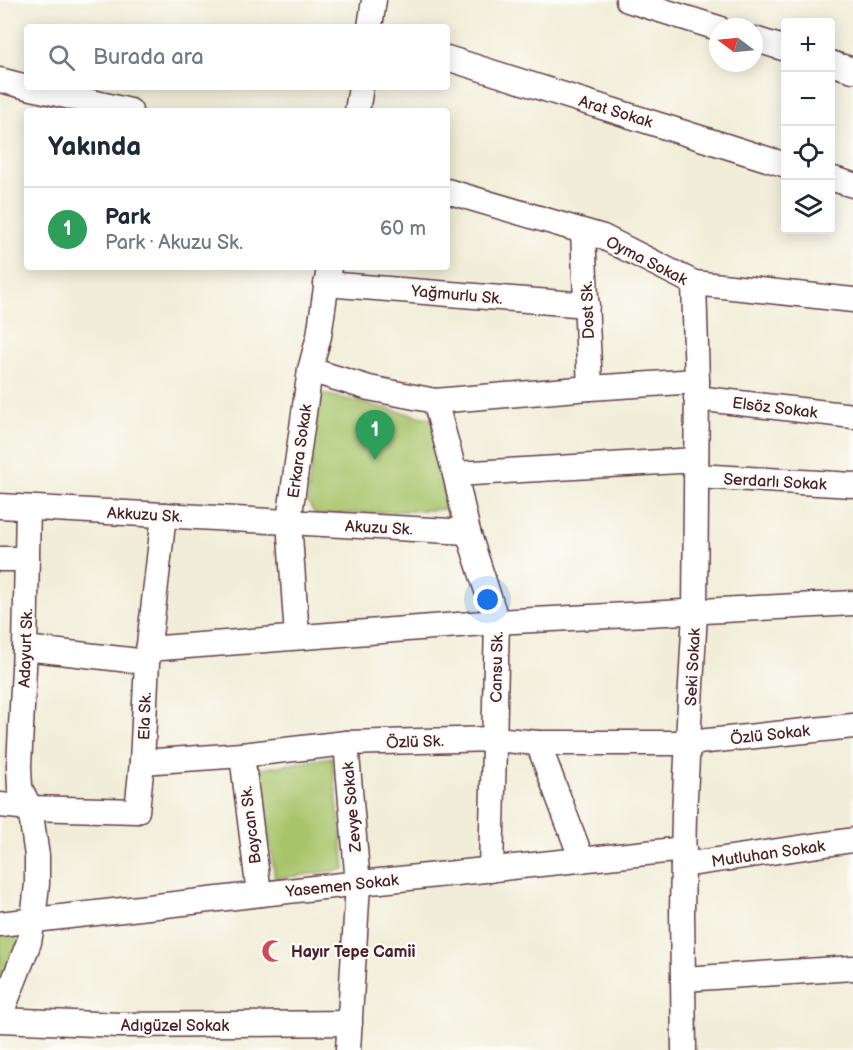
<!DOCTYPE html>
<html lang="tr">
<head>
<meta charset="utf-8">
<style>
  body { margin:0; font-family:"Balsamiq Sans",sans-serif; background:#f2f2f3; color:#1f2937 }
  .controls { position:absolute; right:18px; top:18px; display:grid; overflow:hidden; border-radius:6px; box-shadow:0 3px 15px #0003 }
  .controls button { width:54px; height:54px; display:grid; place-items:center; padding:0; border:0; border-bottom:2px solid #e0e1e3; background:#fff; color:#1f2937; font:30px sans-serif }
  .compass { position:absolute; left:709px; top:18px; width:54px; height:54px; border-radius:50%; background:#fff; box-shadow:0 3px 15px #0003; rotate:286deg }
  .you { position:absolute; left:488px; top:600px; width:21px; height:21px; margin:-15px; border:4px solid #fff; border-radius:50%; background:#1a73e8; box-shadow:0 0 0 9px #1a73e833 }
  .badge { display:grid; place-items:center; width:39px; height:39px; border-radius:50%; background:#db2777; color:#fff; font-size:20px; font-weight:700 }
  .pin { position:absolute; translate:-50% -50px; filter:drop-shadow(0 2px 3px #0008) }
  .pin::after { content:''; position:absolute; top:32px; width:21px; height:18px; background:inherit; clip-path:polygon(0 0,100% 0,50% 100%) }
  .list { margin:0; padding:0; list-style:none }
  h2 { display:flex; justify-content:space-between; align-items:center; height:78px; margin:0; padding:0 24px; font-size:26px }
  h2 small { font-size:20px; font-weight:400; color:#747a83 }
  .list li { display:grid; grid-template-columns:39px 1fr auto; gap:18px; align-items:center; box-sizing:border-box; height:84px; padding:0 24px; border-top:2px solid #e0e1e3 }
  .list b { display:block; font-size:22px; white-space:nowrap }
  .list p { margin:0; font-size:20px; white-space:nowrap; color:#747a83 }
  .list em { font-size:20px; font-style:normal; color:#747a83 }
  .icon { flex:none; width:33px; height:33px; fill:none; stroke:currentColor; stroke-width:2; stroke-linecap:round; stroke-linejoin:round }
  .map { position:relative; flex:none; width:853px; height:1050px; overflow:hidden }
  .search { position:absolute; background:#fff; box-shadow:0 3px 15px #0003; left:24px; top:24px; width:426px; height:66px; display:flex; align-items:center; gap:15px; box-sizing:border-box; padding:0 21px; border-radius:6px; color:#747a83; font-size:22px }
  .panel { position:absolute; background:#fff; box-shadow:0 3px 15px #0003; left:24px; top:108px; width:426px; height:162px; border-radius:6px }
  .map>svg:first-child { display:block }
  .green { fill:#a7c46b; stroke:#78724b; stroke-width:1.5 }
  .lines { fill:none; stroke-linecap:round; stroke-linejoin:round }
  .minor-casing { stroke:#633e45; stroke-width:27 }
  .minor { stroke:#fff; stroke-width:24 }
  .labels { text-anchor:middle; stroke-width:4.5; stroke-linejoin:round; paint-order:stroke }
  .street-label { font-size:16px; fill:#4a1f2b; stroke:#fdfcf7 }
  .poi-label { font-size:16px; font-weight:bold; fill:#4a1f2b; stroke:#fdfcf7; text-anchor:start }
</style>
</head>
<body>
<div class="map">
<svg width="853" height="1050" viewBox="0 0 853 1050">
  <rect width="100%" height="100%" fill="#fdfcf7"/>
  <filter id="ink" filterUnits="userSpaceOnUse"><feTurbulence type="fractalNoise" baseFrequency=".0167" numOctaves="2"/><feDisplacementMap in="SourceGraphic" scale="12" xChannelSelector="R" yChannelSelector="G"/><feConvolveMatrix kernelMatrix="1 2 1 2 8 2 1 2 1" color-interpolation-filters="sRGB"/></filter>
  <filter id="wash" filterUnits="userSpaceOnUse"><feTurbulence type="fractalNoise" baseFrequency=".008" numOctaves="4" result="noise"/><feDisplacementMap in="SourceGraphic" scale="24" xChannelSelector="R" yChannelSelector="G"/><feGaussianBlur stdDeviation="1.35" result="paint"/><feColorMatrix in="noise" values="0 0 0 0 0 0 0 0 0 0 0 0 0 0 0 0 0 1.4 0 .05"/><feComposite in="paint" operator="in"/></filter>
  <g filter="url(#wash)">
    <rect width="100%" height="100%" fill="#f1edd8"/>
    <!-- green -->
    <g class="green">
      <path d="M320 393 432 419 448 509 316 515 307 501Z"/>
      <path d="M332 757 345 869 275 879 260 769Z"/>
      <path d="M33 920 0 1001V924Z"/>
    </g>
  </g>
  <g filter="url(#ink)">
    <g class="lines">
      <!-- minor casing -->
      <g class="minor-casing">
        <g id="minor">
          <path d="M628 0 718 28"/>
          <path d="M370 27 374 0"/>
          <path d="M754 39 786 49"/>
          <path d="M447 58 786 165"/>
          <path d="M830 63 853 70"/>
          <path d="M0 80 27 87"/>
          <path d="M28 87 130 111"/>
          <path d="M357 111 361 87"/>
          <path d="M830 178 853 185"/>
          <path d="M447 191 603 237 694 283 853 300"/>
          <path d="M583 232 590 388"/>
          <path d="M326 284 587 305"/>
          <path d="M310 370 369 388 435 401 590 388 697 381"/>
          <path d="M696 398 853 416"/>
          <path d="M435 401 455 474 468 532 497 622 491 870"/>
          <path d="M455 474 696 460"/>
          <path d="M696 476 853 485"/>
          <path d="M0 506 468 532"/>
          <path d="M0 559H27"/>
          <path d="M297 637 289 521 310 370 319 336 329 267"/>
          <path d="M25 648 147 662"/>
          <path d="M148 649 497 622 853 603"/>
          <path d="M346 743 358 884 348 1050"/>
          <path d="M538 743 582 860"/>
          <path d="M242 755 259 894"/>
          <path d="M142 762 242 755 346 743 494 739 538 743H688L853 726"/>
          <path d="M0 805 30 808 137 811 142 762 147 662 164 515"/>
          <path d="M683 865 853 840"/>
          <path d="M0 924 323 887 684 849"/>
          <path d="M684 979 853 968"/>
          <path d="M0 1016 29 942 33 920 37 884V856L30 808 20 788 19 766 25 648 28 508"/>
          <path d="M0 1020 120 1025 350 1023"/>
          <path d="M684 1050 682 911 684 814 695 612 697 381 694 283"/>
        </g>
      </g>
      <!-- minor -->
      <use href="#minor" class="minor"/>
    </g>
  </g>
  <!-- icons -->
  <defs>
    <g id="mosque-bare" transform="scale(1.8)"><path d="M3.5-4.9A6 6 0 1 0 3.5 4.9A5 5 0 1 1 3.5-4.9Z" fill="#d1495b" stroke="#fdfcf7" stroke-width="2.5" paint-order="stroke"/></g>
  </defs>
  <g fill-rule="evenodd">
    <use href="#mosque-bare" x="273" y="951"/>
  </g>
  <g class="labels">
    <!-- street labels -->
    <g class="street-label">
      <text transform="translate(616 111) rotate(17)" y="6">Arat Sokak</text>
      <text transform="translate(647 260) rotate(27)" y="6">Oyma Sokak</text>
      <text transform="translate(457 294) rotate(5)" y="6">Yağmurlu Sk.</text>
      <text transform="translate(587 310) rotate(-92)" y="6">Dost Sk.</text>
      <text transform="translate(775 407) rotate(7)" y="6">Elsöz Sokak</text>
      <text transform="translate(299 451) rotate(-82)" y="6">Erkara Sokak</text>
      <text transform="translate(775 481) rotate(3)" y="6">Serdarlı Sokak</text>
      <text transform="translate(145 514) rotate(3)" y="6">Akkuzu Sk.</text>
      <text transform="translate(379 527) rotate(3)" y="6">Akuzu Sk.</text>
      <text transform="translate(25 648) rotate(-88)" y="6">Adayurt Sk.</text>
      <text transform="translate(496 667) rotate(-89)" y="6">Cansu Sk.</text>
      <text transform="translate(692 667) rotate(-87)" y="6">Seki Sokak</text>
      <text transform="translate(144 716) rotate(-88)" y="6">Ela Sk.</text>
      <text transform="translate(770 734) rotate(-6)" y="6">Özlü Sokak</text>
      <text transform="translate(415 741) rotate(-2)" y="6">Özlü Sk.</text>
      <text transform="translate(351 807) rotate(-95)" y="6">Zevye Sokak</text>
      <text transform="translate(250 825) rotate(-97)" y="6">Baycan Sk.</text>
      <text transform="translate(768 853) rotate(-8)" y="6">Mutluhan Sokak</text>
      <text transform="translate(342 885) rotate(-6)" y="6">Yasemen Sokak</text>
      <text x="175" y="1031">Adıgüzel Sokak</text>
    </g>
    <!-- poi labels -->
    <g class="poi-label">
      <text x="291" y="957">Hayır Tepe Camii</text>
    </g>
  </g>
</svg>
<div class="controls">
<button>+</button>
<button>−</button>
<button><svg class="icon" aria-label="locate" viewBox="0 0 24 24"><circle cx="12" cy="12" r="6"/><path d="M12 2v4M12 18v4M2 12h4M18 12h4"/></svg></button>
<button><svg class="icon" aria-label="layers" viewBox="0 0 24 24"><path d="M12 4l9 5-9 5-9-5zM3 14l9 5 9-5"/></svg></button>
</div>
<svg class="compass" viewBox="-18 -18 36 36"><path d="M0-13l5 13h-10z" fill="#e53935"/><path d="M0 13l5-13h-10z" fill="#747a83"/></svg>
<div class="you"></div>
<div class="pin badge" style="left:375px;top:460px;background:#2e9e5b">1</div>
<div class="search"><svg class="icon" aria-label="search" viewBox="0 0 24 24"><circle cx="10" cy="10" r="6"/><path d="M15 15l6 6"/></svg>Burada ara</div>
<section class="panel">
<h2>Yakında<small></small></h2>
<ul class="list">
<li><span class="badge" style="background:#2e9e5b">1</span><div><b>Park</b><p>Park · Akuzu Sk.</p></div><em>60 m</em></li>
</ul>
</section>
</div>
</body>
</html>
